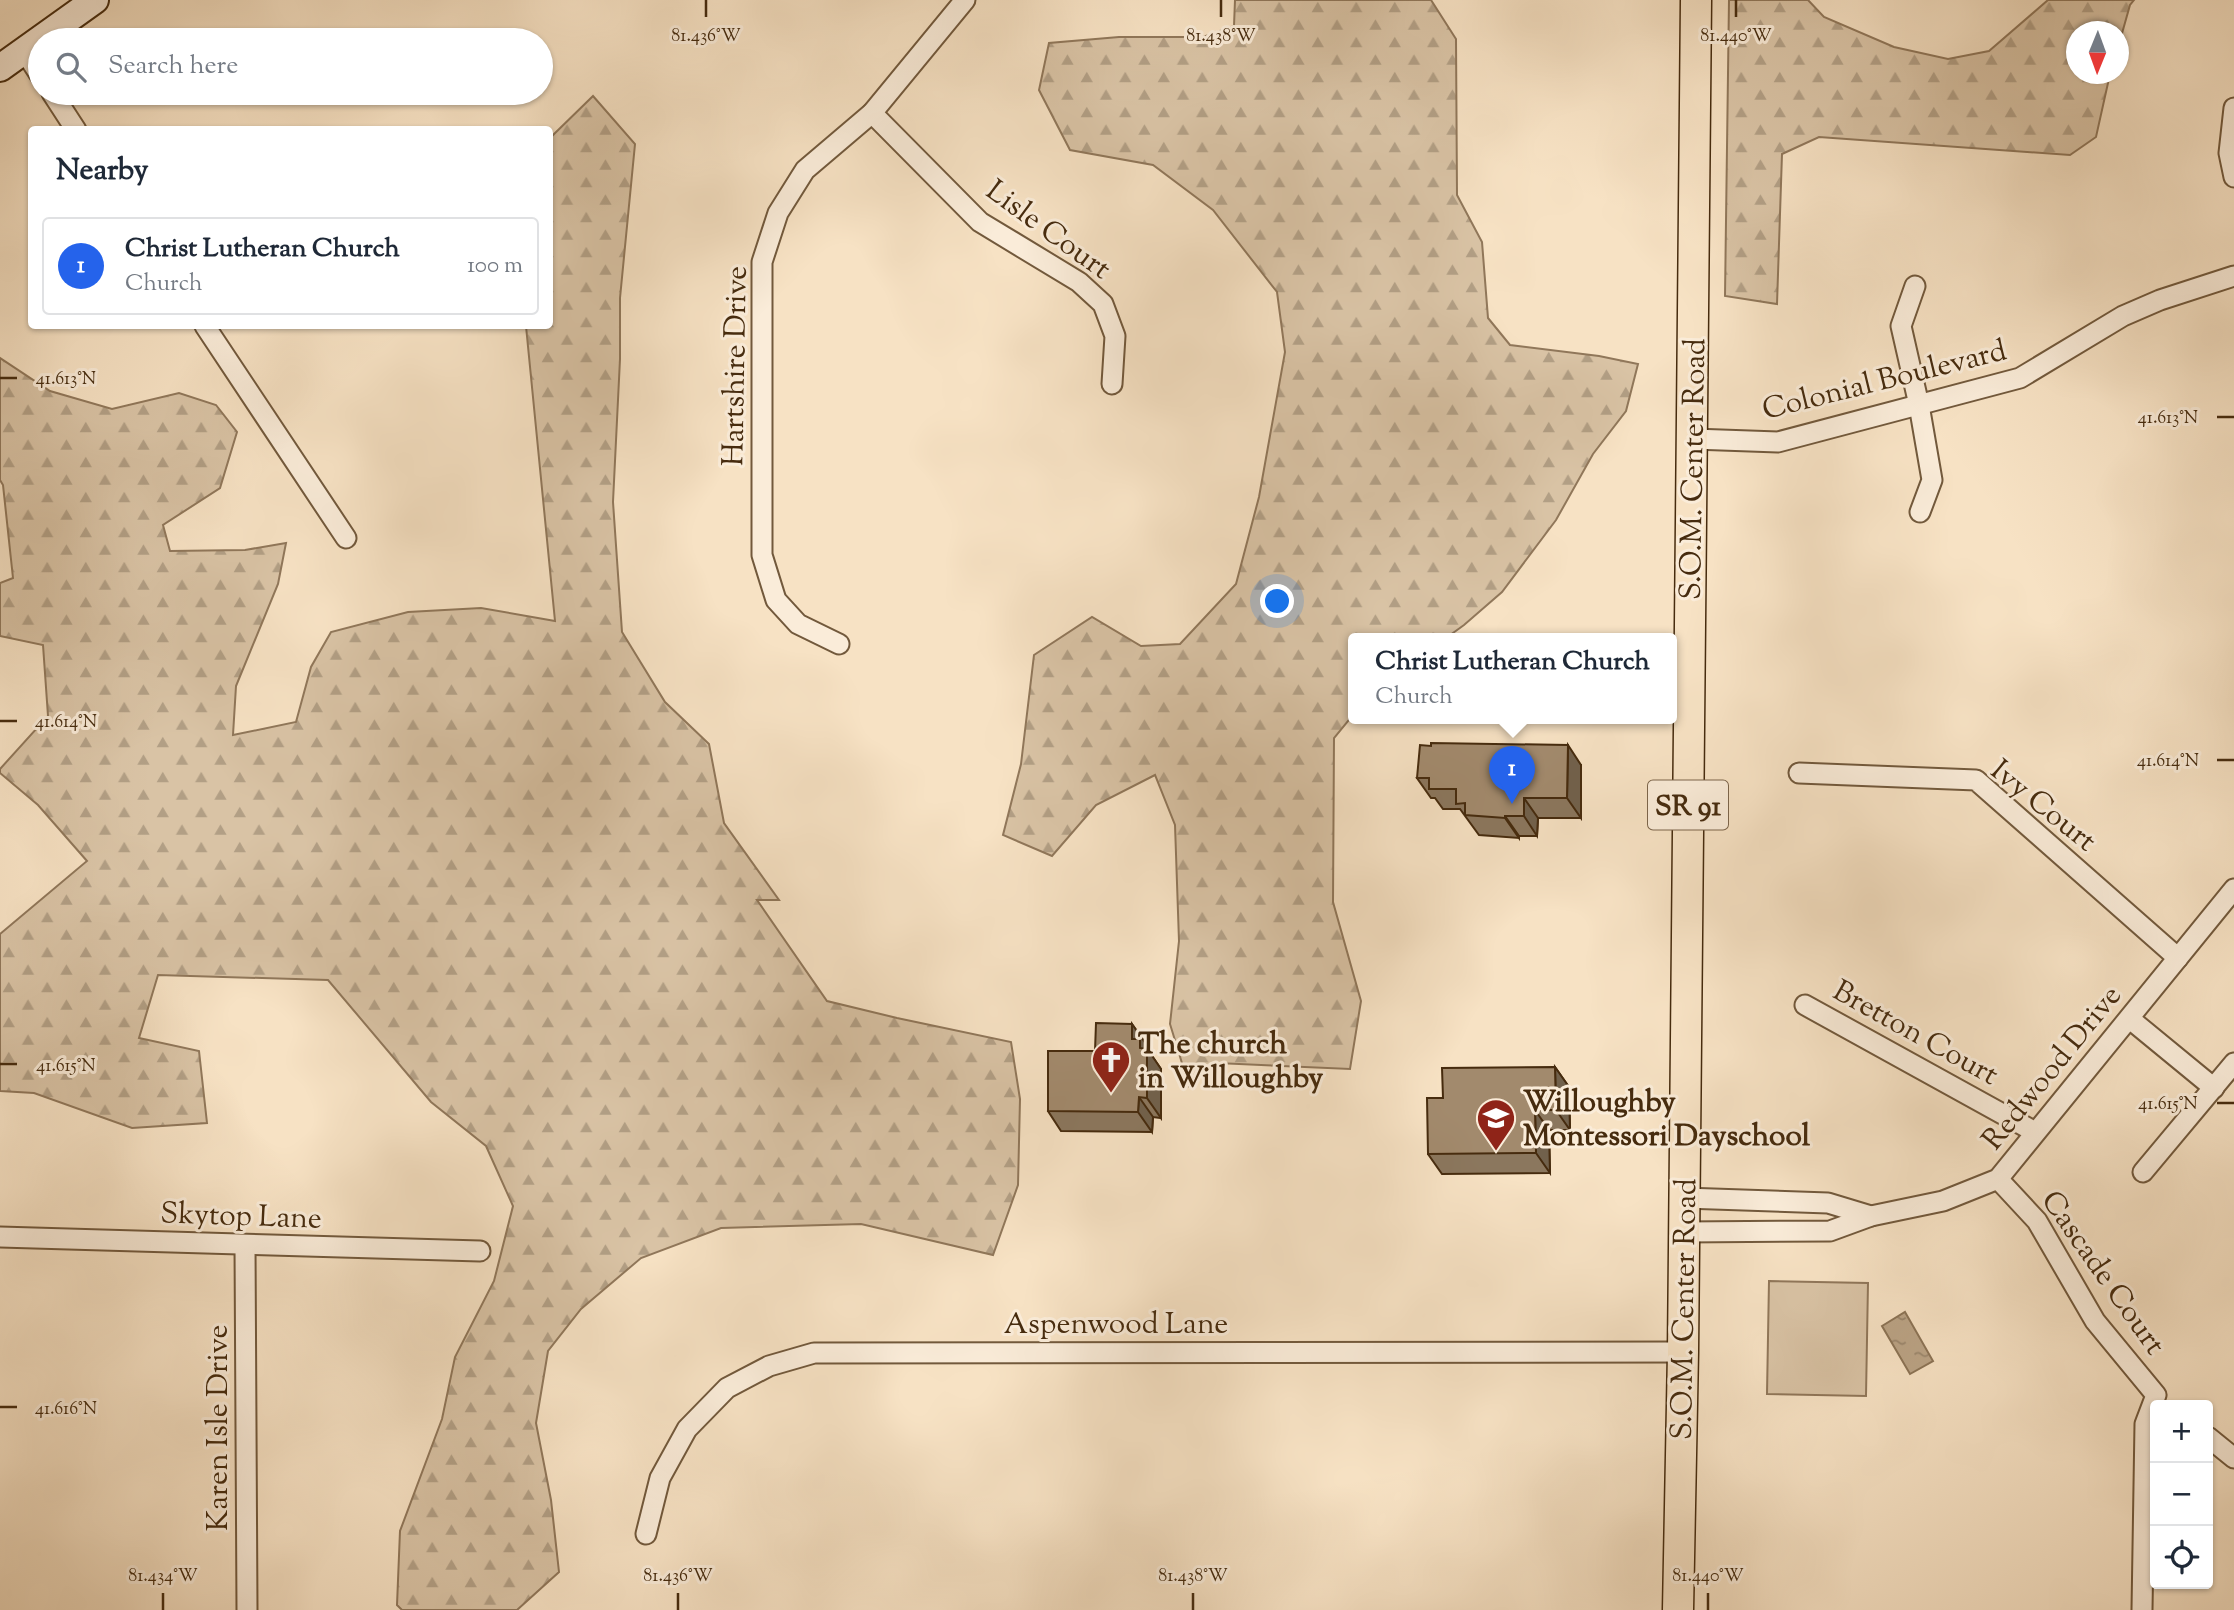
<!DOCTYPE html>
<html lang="en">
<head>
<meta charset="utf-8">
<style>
  body { margin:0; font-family:"Sorts Mill Goudy",serif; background:#f2f2f3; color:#1f2937 }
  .controls { position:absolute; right:21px; bottom:21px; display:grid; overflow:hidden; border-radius:7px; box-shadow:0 2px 5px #0004 }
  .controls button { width:63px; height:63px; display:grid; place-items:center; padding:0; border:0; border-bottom:2px solid #e0e1e3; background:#fff; color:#1f2937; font:35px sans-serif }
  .compass { position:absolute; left:2066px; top:21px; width:63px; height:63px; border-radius:50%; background:#fff; box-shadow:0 2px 5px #0004; rotate:181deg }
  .you { position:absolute; left:1278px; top:602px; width:24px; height:24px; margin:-18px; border:5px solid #fff; border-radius:50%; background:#1a73e8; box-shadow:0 0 0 10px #1a73e833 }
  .badge { display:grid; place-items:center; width:46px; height:46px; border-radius:50%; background:#2563eb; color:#fff; font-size:23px; font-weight:700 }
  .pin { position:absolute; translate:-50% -58px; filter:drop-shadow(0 2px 4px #0008) }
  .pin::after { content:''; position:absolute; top:37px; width:24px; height:21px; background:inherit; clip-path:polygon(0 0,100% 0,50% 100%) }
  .popup { position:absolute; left:1348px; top:633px; width:329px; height:91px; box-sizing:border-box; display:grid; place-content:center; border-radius:7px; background:#fff; filter:drop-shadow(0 2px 5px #0005); font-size:23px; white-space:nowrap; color:#747a83 }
  .popup b { font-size:26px; color:#1f2937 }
  .popup::after { content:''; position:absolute; left:50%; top:100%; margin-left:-14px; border:14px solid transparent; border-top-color:#fff }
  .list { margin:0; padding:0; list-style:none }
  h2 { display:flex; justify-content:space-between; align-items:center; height:91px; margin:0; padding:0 28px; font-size:30px }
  h2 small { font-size:23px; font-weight:400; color:#747a83 }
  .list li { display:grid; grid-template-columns:46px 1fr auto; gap:21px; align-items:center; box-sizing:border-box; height:98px; margin:0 14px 14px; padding:0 14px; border:2px solid #e0e1e3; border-radius:7px }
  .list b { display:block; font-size:26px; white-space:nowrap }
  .list p { margin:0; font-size:23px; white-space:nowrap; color:#747a83 }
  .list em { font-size:23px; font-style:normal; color:#747a83 }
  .icon { flex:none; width:38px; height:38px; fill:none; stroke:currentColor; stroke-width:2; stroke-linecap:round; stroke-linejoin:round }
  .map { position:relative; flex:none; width:2234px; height:1610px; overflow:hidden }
  .search { position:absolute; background:#fff; box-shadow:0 2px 5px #0004; left:28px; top:28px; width:525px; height:77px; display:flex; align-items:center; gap:18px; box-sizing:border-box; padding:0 24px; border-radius:38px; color:#747a83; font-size:26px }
  .panel { position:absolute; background:#fff; box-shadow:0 2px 5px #0004; left:28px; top:126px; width:525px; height:203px; border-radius:7px }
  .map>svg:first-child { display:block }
  .forest { fill:url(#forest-firs); stroke:#90775a; stroke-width:2 }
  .park { fill:#d9c3a5; stroke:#90775a; stroke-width:2 }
  .water { fill:url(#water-ripples); stroke:#8c7456; stroke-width:2 }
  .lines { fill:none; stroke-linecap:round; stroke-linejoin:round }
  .minor-casing { stroke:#72593c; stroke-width:23 }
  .secondary-casing { stroke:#462b0e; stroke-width:30 }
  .primary-casing { stroke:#462b0e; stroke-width:33 }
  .minor { stroke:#faecd9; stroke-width:19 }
  .secondary { stroke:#faecd9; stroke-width:26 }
  .primary { stroke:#f7e2c4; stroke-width:30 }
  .wall { fill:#8b775e; stroke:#462b0e; stroke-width:2 }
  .shaded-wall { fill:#71614c; stroke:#462b0e; stroke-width:2 }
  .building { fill:#a28a6d; stroke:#462b0e; stroke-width:2 }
  .ticks { fill:none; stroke:#462b0e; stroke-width:2.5 }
  .labels { text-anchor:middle; stroke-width:6; stroke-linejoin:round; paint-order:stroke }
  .shield { fill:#faecd9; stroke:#7c654b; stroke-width:2 }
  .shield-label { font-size:28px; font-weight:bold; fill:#462b0e }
  .street-label { font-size:30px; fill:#462b0e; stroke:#faecd9 }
  .poi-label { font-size:30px; font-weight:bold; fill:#462b0e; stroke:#faecd9; text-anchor:start }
  .ticks-label { font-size:18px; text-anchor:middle; fill:#462b0e; stroke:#faecd9; stroke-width:6; stroke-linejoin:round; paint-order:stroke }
</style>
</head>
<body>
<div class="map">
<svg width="2234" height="1610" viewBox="0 0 2234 1610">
  <defs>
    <pattern id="forest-firs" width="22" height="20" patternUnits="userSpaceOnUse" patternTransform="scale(1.75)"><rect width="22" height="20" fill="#d9c3a5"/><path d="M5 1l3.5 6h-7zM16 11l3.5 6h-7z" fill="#b29f85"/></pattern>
    <pattern id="water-ripples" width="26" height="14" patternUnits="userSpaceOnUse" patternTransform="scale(1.75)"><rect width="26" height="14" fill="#bba486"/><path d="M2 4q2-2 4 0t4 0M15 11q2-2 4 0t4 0" fill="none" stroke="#9a866c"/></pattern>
  </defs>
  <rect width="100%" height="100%" fill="#f7e2c4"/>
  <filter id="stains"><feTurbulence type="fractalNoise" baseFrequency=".00286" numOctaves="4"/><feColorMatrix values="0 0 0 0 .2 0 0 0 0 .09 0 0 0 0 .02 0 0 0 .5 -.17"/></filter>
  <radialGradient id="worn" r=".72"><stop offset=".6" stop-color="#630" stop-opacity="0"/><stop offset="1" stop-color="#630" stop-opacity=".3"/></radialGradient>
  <!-- forest -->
  <g class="forest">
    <path d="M1235 0H1431L1456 39 1457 195 1482 242 1488 318 1510 345 1599 356 1638 364 1626 411 1593 454 1556 520 1502 592 1464 625 1446 638H1353V715L1334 738 1333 902 1361 1001 1350 1069 1217 1063 1189 1086 1170 1024 1179 941 1175 825 1155 775 1096 805 1052 856 1003 835 1021 764 1034 655 1092 617 1141 646 1180 644 1236 584 1259 497 1285 352 1277 292 1213 210 1153 165 1070 150 1039 90 1049 43 1119 37H1203L1234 26Z"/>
    <path d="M1729 0H1808L1824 17 1894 47 1948 59 1989 51 2048 0H2134L2130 5 2119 44 2118 32H2076V74H2110L2096 137 2070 155 1819 137 1782 154 1777 304 1725 296Z"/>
    <path d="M593 96 635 144 620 298V359L613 502 622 632 665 702 709 744 724 823 779 900H757L827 1001 897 1018 1011 1042 1020 1099 1018 1185 993 1255 861 1224 721 1228 641 1258 581 1309 548 1351 536 1423 551 1500 559 1572 517 1610H402L397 1605 400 1531 442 1419 455 1357 494 1281 513 1206 486 1146 431 1102 328 980 158 975 139 1038 199 1051 207 1123 132 1128 34 1093 0 1091V934L87 861 38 805 0 773V769L48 716 43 645 0 636V583L13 578 3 485 0 480V358L50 391 112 409 179 393 216 405 237 432 220 488 163 525 170 551 245 550 286 543 278 584 236 686 233 735 296 722 311 667 331 632 408 612 481 608 555 621 526 326H550V138Z"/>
  </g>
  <!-- park -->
  <path class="park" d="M1769 1281 1868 1283 1866 1396 1767 1394Z"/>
  <!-- water -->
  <path class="water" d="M1905 1312 1933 1361 1910 1374 1882 1326Z"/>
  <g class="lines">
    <!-- minor casing -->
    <g class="minor-casing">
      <g id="minor">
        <path d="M25 52 40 75"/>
        <path d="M52 93 76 130"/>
        <path d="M2234 108 2229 153 2234 177"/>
        <path d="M872 113 980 222 1079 282 1103 304 1115 336 1112 384"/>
        <path d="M1915 286 1901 326 1919 405 1932 480 1920 512"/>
        <path d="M205 326 346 538"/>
        <path d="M1693 439 1778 442 2020 378 2123 316 2160 300 2234 276"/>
        <path d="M839 644 798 624 776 600 762 555V262L778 213 805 170 872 113 965 0"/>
        <path d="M1799 773 1976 780 2178 958"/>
        <path d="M1805 1005 2035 1132"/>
        <path d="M2130 1019 2214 1088"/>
        <path d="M2143 1172 2234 1063"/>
        <path d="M1998 1179 2037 1221 2095 1321 2156 1395 2145 1424 2142 1610"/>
        <path d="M1684 1198 1828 1203 1871 1216"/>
        <path d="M1684 1232 1830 1231 1871 1216 1943 1201 1998 1179 2234 889"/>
        <path d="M0 1237 480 1251"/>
        <path d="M245 1245 247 1610"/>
        <path d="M2208 1437 2234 1458"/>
        <path d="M646 1534 660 1478 687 1429 727 1388 769 1366 814 1353 1683 1352"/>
      </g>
    </g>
    <!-- secondary casing -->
    <g class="secondary-casing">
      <path id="secondary" d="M0 68 95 0"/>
    </g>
    <!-- primary casing -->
    <g class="primary-casing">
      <path id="primary" d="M1678 1610 1683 1352 1696 0"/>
    </g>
    <!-- minor -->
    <use href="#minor" class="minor"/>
    <!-- secondary -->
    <use href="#secondary" class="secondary"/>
    <!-- primary -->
    <use href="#primary" class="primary"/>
  </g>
  <!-- wall -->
  <g class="wall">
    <path d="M1581 765V818H1538L1537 836H1519V838L1479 835 1460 809H1443L1435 798H1431L1417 778Z"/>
    <path d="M1132 1024 1146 1044V1047L1161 1069V1118L1153 1117 1152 1132 1061 1131 1048 1111Z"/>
    <path d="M1555 1067 1569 1087 1570 1130H1549L1550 1173 1442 1174 1428 1154 1443 1098Z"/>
  </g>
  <!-- shaded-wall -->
  <g class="shaded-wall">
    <path d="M1568 745 1581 765V818L1567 798Z"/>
    <path d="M1524 798 1538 818 1537 836 1524 816Z"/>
    <path d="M1505 816 1519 836V838L1505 818Z"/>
    <path d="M1132 1024 1146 1044V1047L1161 1069V1118L1147 1098 1132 1039Z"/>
    <path d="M1555 1067 1569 1087 1570 1130 1556 1110Z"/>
    <path d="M1139 1097 1153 1117 1152 1132 1138 1112Z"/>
    <path d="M1535 1110 1549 1130 1550 1173 1536 1153Z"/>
  </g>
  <!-- building -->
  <g class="building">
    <path d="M1431 743 1568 745 1567 798H1524V816H1505V818L1465 815V803L1456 804V789H1429V778H1417L1420 745 1431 746Z"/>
    <path d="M1096 1023 1132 1024V1039H1140V1048L1147 1049V1098L1139 1097 1138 1112 1048 1111V1051H1095Z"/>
    <path d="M1555 1067 1556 1110H1535L1536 1153 1428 1154 1427 1098H1443L1442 1068Z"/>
  </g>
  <!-- ticks -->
  <path class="ticks" d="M706 17V0M1221 17V0M1736 17V0M0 378H17M2217 417H2234M0 721H17M2217 760H2234M0 1064H17M2217 1103H2234M0 1407H17M163 1610V1593M678 1610V1593M1193 1610V1593M1708 1610V1593"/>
  <!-- icons -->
  <defs>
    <g id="church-pin" transform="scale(2.0125)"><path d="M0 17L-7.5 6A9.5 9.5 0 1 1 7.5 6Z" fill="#8f2418" stroke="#faecd9"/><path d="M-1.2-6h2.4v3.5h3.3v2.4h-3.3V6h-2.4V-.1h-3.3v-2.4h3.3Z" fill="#fff"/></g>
    <g id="school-pin" transform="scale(2.0125)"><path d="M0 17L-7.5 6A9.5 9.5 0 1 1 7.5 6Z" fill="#8f2418" stroke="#faecd9"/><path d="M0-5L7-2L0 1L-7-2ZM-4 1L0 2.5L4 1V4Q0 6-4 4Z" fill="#fff"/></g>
  </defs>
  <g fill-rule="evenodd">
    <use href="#church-pin" x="1111" y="1060"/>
    <use href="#school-pin" x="1496" y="1118"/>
  </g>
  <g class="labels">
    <!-- shield labels -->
    <rect class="shield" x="1648" y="780.5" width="80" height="49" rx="5"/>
    <g class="shield-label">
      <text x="1688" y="815">SR 91</text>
    </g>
    <!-- street labels -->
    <g class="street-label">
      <text transform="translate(1049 229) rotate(36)" y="10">Lisle Court</text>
      <text transform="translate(734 366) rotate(-89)" y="10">Hartshire Drive</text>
      <text transform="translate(1884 379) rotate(-14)" y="10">Colonial Boulevard</text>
      <text transform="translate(1692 469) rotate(-89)" y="10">S.O.M. Center Road</text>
      <text transform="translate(2044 805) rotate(39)" y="10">Ivy Court</text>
      <text transform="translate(1916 1032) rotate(29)" y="10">Bretton Court</text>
      <text transform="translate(2051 1067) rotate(-51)" y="10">Redwood Drive</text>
      <text transform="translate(241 1215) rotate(2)" y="10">Skytop Lane</text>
      <text transform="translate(2104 1272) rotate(55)" y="10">Cascade Court</text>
      <text transform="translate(1683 1309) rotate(-89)" y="10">S.O.M. Center Road</text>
      <text x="1116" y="1333">Aspenwood Lane</text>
      <text transform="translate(217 1428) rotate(-90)" y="10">Karen Isle Drive</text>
    </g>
    <!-- poi labels -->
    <g class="poi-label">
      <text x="1138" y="1053">The church<tspan x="1138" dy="34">in Willoughby</tspan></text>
      <text x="1523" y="1111">Willoughby<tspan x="1523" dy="34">Montessori Dayschool</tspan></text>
    </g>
  </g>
  <g class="ticks-label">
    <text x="706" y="41">81.436°W</text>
    <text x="1221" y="41">81.438°W</text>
    <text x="1736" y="41">81.440°W</text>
    <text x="66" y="384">41.613°N</text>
    <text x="2168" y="423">41.613°N</text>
    <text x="66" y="727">41.614°N</text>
    <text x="2168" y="766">41.614°N</text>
    <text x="66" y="1071">41.615°N</text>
    <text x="2168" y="1109">41.615°N</text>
    <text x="66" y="1414">41.616°N</text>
    <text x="163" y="1581">81.434°W</text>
    <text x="678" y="1581">81.436°W</text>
    <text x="1193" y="1581">81.438°W</text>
    <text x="1708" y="1581">81.440°W</text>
  </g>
  <rect width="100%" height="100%" filter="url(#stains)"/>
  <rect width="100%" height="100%" fill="url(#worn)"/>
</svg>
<div class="controls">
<button>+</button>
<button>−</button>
<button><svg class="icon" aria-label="locate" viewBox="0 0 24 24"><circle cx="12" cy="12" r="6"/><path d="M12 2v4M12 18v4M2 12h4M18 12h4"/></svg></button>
</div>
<svg class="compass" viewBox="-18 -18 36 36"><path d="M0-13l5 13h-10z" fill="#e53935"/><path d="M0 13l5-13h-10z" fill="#747a83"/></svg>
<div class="you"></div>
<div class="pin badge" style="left:1512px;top:804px">1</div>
<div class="popup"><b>Christ Lutheran Church</b>Church</div>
<div class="search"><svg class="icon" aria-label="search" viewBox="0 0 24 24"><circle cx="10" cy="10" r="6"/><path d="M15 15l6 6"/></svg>Search here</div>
<section class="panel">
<h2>Nearby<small></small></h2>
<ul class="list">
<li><span class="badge">1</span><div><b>Christ Lutheran Church</b><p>Church</p></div><em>100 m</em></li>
</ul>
</section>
</div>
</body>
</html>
